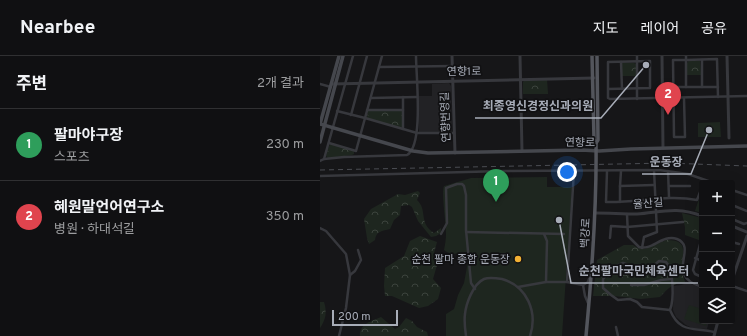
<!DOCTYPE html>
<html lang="ko">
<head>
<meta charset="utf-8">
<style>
  body { margin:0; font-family:Overpass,"Noto Sans KR",sans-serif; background:#1e1e20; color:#f1f3f6 }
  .controls { position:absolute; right:12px; bottom:12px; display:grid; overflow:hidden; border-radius:4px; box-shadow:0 4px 16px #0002 }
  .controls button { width:36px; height:36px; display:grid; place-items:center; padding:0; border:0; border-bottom:1px solid #303032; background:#101012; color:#f1f3f6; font:20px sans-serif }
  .scale { position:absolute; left:12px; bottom:10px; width:66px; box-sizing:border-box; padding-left:4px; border:2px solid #a8adb8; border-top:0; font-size:11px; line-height:14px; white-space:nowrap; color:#a8adb8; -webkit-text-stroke:3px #111113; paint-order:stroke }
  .you { position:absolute; left:247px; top:116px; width:14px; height:14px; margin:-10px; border:3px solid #fff; border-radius:50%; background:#1a73e8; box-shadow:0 0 0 6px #1a73e833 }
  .badge { display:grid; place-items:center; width:26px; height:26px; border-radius:50%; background:#2563eb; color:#fff; font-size:13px; font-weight:700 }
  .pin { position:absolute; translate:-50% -33px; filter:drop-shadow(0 1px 2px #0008) }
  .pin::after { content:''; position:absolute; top:21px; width:14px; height:12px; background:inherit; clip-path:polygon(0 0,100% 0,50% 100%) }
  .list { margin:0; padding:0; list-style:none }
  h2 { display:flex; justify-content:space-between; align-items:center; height:52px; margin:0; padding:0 16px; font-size:17px }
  h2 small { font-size:13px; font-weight:400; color:#9c9d9f }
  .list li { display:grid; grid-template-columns:26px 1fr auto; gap:12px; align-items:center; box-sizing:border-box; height:72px; padding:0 16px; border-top:1px solid #303032 }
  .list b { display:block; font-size:15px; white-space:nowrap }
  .list p { margin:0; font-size:13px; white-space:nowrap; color:#9c9d9f }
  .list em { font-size:13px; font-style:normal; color:#9c9d9f }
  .icon { flex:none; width:22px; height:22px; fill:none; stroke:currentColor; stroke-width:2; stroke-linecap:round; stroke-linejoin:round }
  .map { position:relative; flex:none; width:427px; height:280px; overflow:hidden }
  header { display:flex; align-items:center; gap:24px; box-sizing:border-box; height:56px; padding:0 20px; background:#101012; border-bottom:1px solid #303032 }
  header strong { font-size:19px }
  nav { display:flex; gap:22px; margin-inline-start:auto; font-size:14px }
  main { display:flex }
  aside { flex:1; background:#101012 }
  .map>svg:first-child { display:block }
  .built { fill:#222225 }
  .forest { fill:url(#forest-crowns) }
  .pitch { fill:#1e261f }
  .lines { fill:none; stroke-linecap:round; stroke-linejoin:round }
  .minor { stroke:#37383d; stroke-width:2.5 }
  .tertiary { stroke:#37383d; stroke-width:3 }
  .secondary { stroke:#45474d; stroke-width:3.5 }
  .primary { stroke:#53555c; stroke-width:3.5 }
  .rail { stroke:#4a4c52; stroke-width:1; stroke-dasharray:5 4; stroke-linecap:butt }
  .poi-dot { fill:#f2b134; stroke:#111113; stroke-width:1.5 }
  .labels { text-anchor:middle; stroke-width:3.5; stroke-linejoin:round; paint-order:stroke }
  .street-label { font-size:11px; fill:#a8adb8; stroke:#111113 }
  .poi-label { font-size:11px; fill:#a8adb8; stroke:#111113; text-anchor:end }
  .leader { fill:none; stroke:#a8adb8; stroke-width:1.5 }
  .callout-dot { fill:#a8adb8; stroke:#111113; stroke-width:1.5 }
  .callout-label { font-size:12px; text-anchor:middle; font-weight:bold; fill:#a8adb8; stroke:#111113; stroke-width:3.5; stroke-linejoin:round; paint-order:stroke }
</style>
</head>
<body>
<header>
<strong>Nearbee</strong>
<nav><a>지도</a><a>레이어</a><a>공유</a></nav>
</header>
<main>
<aside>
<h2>주변<small>2개 결과</small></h2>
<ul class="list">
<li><span class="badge" style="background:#2e9e5b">1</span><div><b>팔마야구장</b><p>스포츠</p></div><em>230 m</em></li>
<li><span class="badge" style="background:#e0444e">2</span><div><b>혜원말언어연구소</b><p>병원 · 하대석길</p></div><em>350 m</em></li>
</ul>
</aside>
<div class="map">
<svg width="427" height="280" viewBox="0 0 427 280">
  <defs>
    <pattern id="forest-crowns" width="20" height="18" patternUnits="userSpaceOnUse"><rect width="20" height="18" fill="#1e261f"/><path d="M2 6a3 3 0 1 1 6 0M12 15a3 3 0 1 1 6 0" fill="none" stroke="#3c433d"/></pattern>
  </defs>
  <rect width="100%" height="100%" fill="#161618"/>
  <!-- built -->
  <g class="built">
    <path d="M129 27 131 30 132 74 130 76H99L98 40H112V28Z"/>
    <path d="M368 227 382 232V265H389L387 273 372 272 366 269 356 261 353 254 354 230 361 229Z"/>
  </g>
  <!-- forest -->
  <g class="forest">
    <path d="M369 5H380L381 19H367V7Z"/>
    <path d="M302 7H314L316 8V20H302Z"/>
    <path d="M227 24 228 38H203V26L204 25Z"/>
    <path d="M48 55H82V72L47 62Z"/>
    <path d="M11 88 34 95V98L32 99 8 102 6 100 9 90Z"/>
    <path d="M98 135 100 137 97 144C108 154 98 167 114 177L121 172V177L116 180 111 181 98 165 92 151 89 149 81 150 80 159 74 164 70 173C62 175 56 175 55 184L49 188 47 182 44 163 51 153 78 138 85 139Z"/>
    <path d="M381 137H382V157L375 155Z"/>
    <path d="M362 157 382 162V175L379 184 365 179V171Z"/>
    <path d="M100 180 117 186 114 197 117 209 113 223 121 232 118 243 108 250 99 252 72 240H65L64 230 65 212 84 200 90 185Z"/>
    <path d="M346 184C371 184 361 198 362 214 362 218 364 222 365 226 352 228 349 231 340 241L321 243 294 240H273L277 204 304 189H313L318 192 325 193Z"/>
    <path d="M0 246H4C7 256 6 263 0 272Z"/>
    <path d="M61 261 75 273 79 271 86 262 92 265 97 271 107 276 108 280H40C39 268 52 265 61 261Z"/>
  </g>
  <!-- pitch -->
  <g class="pitch">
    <path d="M400 66 401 81H378V67Z"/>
    <path d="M227 121V131H252L242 280H126V258L134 253 138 239 144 227 149 200 147 196C139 197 130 200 124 194 125 189 126 183 126 178 126 168 121 135 124 130L151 122Z"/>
    <path d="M369 249 382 253V265H387L386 270 364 263Z"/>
  </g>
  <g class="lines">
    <!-- minor -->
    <g class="minor">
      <path d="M317 0V43"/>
      <path d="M382 4V31"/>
      <path d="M301 6 302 33"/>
      <path d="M59 11 133 10"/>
      <path d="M0 28 11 31"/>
      <path d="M354 31H398"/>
      <path d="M366 31V4L397 3 398 41"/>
      <path d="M288 33 330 32V5L288 6V42L290 43 427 40"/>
      <path d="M83 41V54"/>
      <path d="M51 42 97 41"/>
      <path d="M364 42 365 81H354L353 4H366V0"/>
      <path d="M47 54H83V73"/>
      <path d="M17 55 45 62 97 77H134"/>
      <path d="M31 59 47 0"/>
      <path d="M9 87 36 95 62 0"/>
      <path d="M4 103 33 0"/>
      <path d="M0 105 4 103 24 101 87 99C104 90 96 19 96 0"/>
      <path d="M254 115 247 226 263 229 268 226 270 220"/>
      <path d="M287 115 286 146C317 147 347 138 377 144L382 131"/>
      <path d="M301 115 300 130 334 129"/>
      <path d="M348 115 349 141"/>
      <path d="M0 120 183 115 339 114 368 118 394 127"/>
      <path d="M349 130H370"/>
      <path d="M412 134 427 139"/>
      <path d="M300 146V130"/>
      <path d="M412 149 427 155"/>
      <path d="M307 158 308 180 319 191C332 195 342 178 357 183 379 192 343 219 382 231"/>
      <path d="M412 163 424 168 427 167"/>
      <path d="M0 172 6 175 26 198 30 219"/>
      <path d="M146 176 244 178"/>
      <path d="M121 178 127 167 126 132 137 128H142L144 130 146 139V174L151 227 155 233"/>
      <path d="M382 181 373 214 375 218 382 221"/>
      <path d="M290 182 291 170 307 171 363 166"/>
      <path d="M412 186 419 188"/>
      <path d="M322 192 324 181 337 176 334 114"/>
      <path d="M375 202 382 205"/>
      <path d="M226 226H247"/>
      <path d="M263 229 265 240 268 247"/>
      <path d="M311 229H324L341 224 351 223"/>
      <path d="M412 230 427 235"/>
      <path d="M198 231 226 226 227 185 224 178"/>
      <path d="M350 254 322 251 317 246 310 243 298 244 291 239 283 232V223L294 211 303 207 325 215 330 213 339 205 346 206C354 214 354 244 350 254 360 278 374 271 394 276"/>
      <path d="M296 271 298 280"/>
      <path d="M19 280 26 252 30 219 35 215 41 204 38 194"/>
      <path d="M146 280C145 273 144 265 145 258 146 248 153 228 164 223 169 221 176 222 182 223 207 230 218 256 210 280"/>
    </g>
    <!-- tertiary -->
    <g class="tertiary">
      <path d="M132 0 135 97"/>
      <path d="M200 0 202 95"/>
      <path d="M342 0 343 92"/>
      <path d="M407 0 409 82"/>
      <path d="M12 28 274 22"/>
      <path d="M276 157C289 157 303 158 317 158 342 156 357 150 382 160"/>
      <path d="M412 170 427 176"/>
      <path d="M412 224 427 180"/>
      <path d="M394 280 398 265"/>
    </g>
    <!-- secondary -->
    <g class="secondary">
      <path d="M0 68 93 95 108 97 261 94 279 95 311 93 427 90"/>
      <path d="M0 68 19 0"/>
      <path d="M0 86 23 0"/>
    </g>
    <!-- primary -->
    <g class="primary">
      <path d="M272 0 274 83 276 87"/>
      <path d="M266 280C272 216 277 152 276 87L278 84 277 0"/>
    </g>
    <!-- rail -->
    <path class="rail" d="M0 114 348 107 427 110"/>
  </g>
  <!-- markers -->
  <circle class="poi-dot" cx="198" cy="203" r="4"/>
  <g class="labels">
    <!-- street labels -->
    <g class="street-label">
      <text transform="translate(144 15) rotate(-1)" y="4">연향1로</text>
      <text transform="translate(125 61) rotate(-92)" y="4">연향번영길</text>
      <text transform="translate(260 86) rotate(1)" y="4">연향로</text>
      <text transform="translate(328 147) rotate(-5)" y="4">율산길</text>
      <text transform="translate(265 177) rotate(-87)" y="4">백강로</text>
    </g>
    <!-- poi labels -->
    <g class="poi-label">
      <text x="190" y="207">순천 팔마 종합 운동장</text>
    </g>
  </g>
  <!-- callouts -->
  <path class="leader" d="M326 9L281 62H155M389 74L371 118H322M239 164L251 227H378"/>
  <g class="callout-dot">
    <circle cx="326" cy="9" r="4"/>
    <circle cx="389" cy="74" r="4"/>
    <circle cx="239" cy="164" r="4"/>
  </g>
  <g class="callout-label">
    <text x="218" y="54">최종영신경정신과의원</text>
    <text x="346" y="110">운동장</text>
    <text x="314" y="219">순천팔마국민체육센터</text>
  </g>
</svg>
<div class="controls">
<button>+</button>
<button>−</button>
<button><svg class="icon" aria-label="locate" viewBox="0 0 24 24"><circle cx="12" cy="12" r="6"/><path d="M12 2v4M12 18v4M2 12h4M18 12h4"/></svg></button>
<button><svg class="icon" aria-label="layers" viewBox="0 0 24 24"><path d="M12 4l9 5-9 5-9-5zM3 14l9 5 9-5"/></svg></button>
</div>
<div class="scale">200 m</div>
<div class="you"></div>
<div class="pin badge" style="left:176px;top:146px;background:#2e9e5b">1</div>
<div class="pin badge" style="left:348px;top:59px;background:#e0444e">2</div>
</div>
</main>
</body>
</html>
